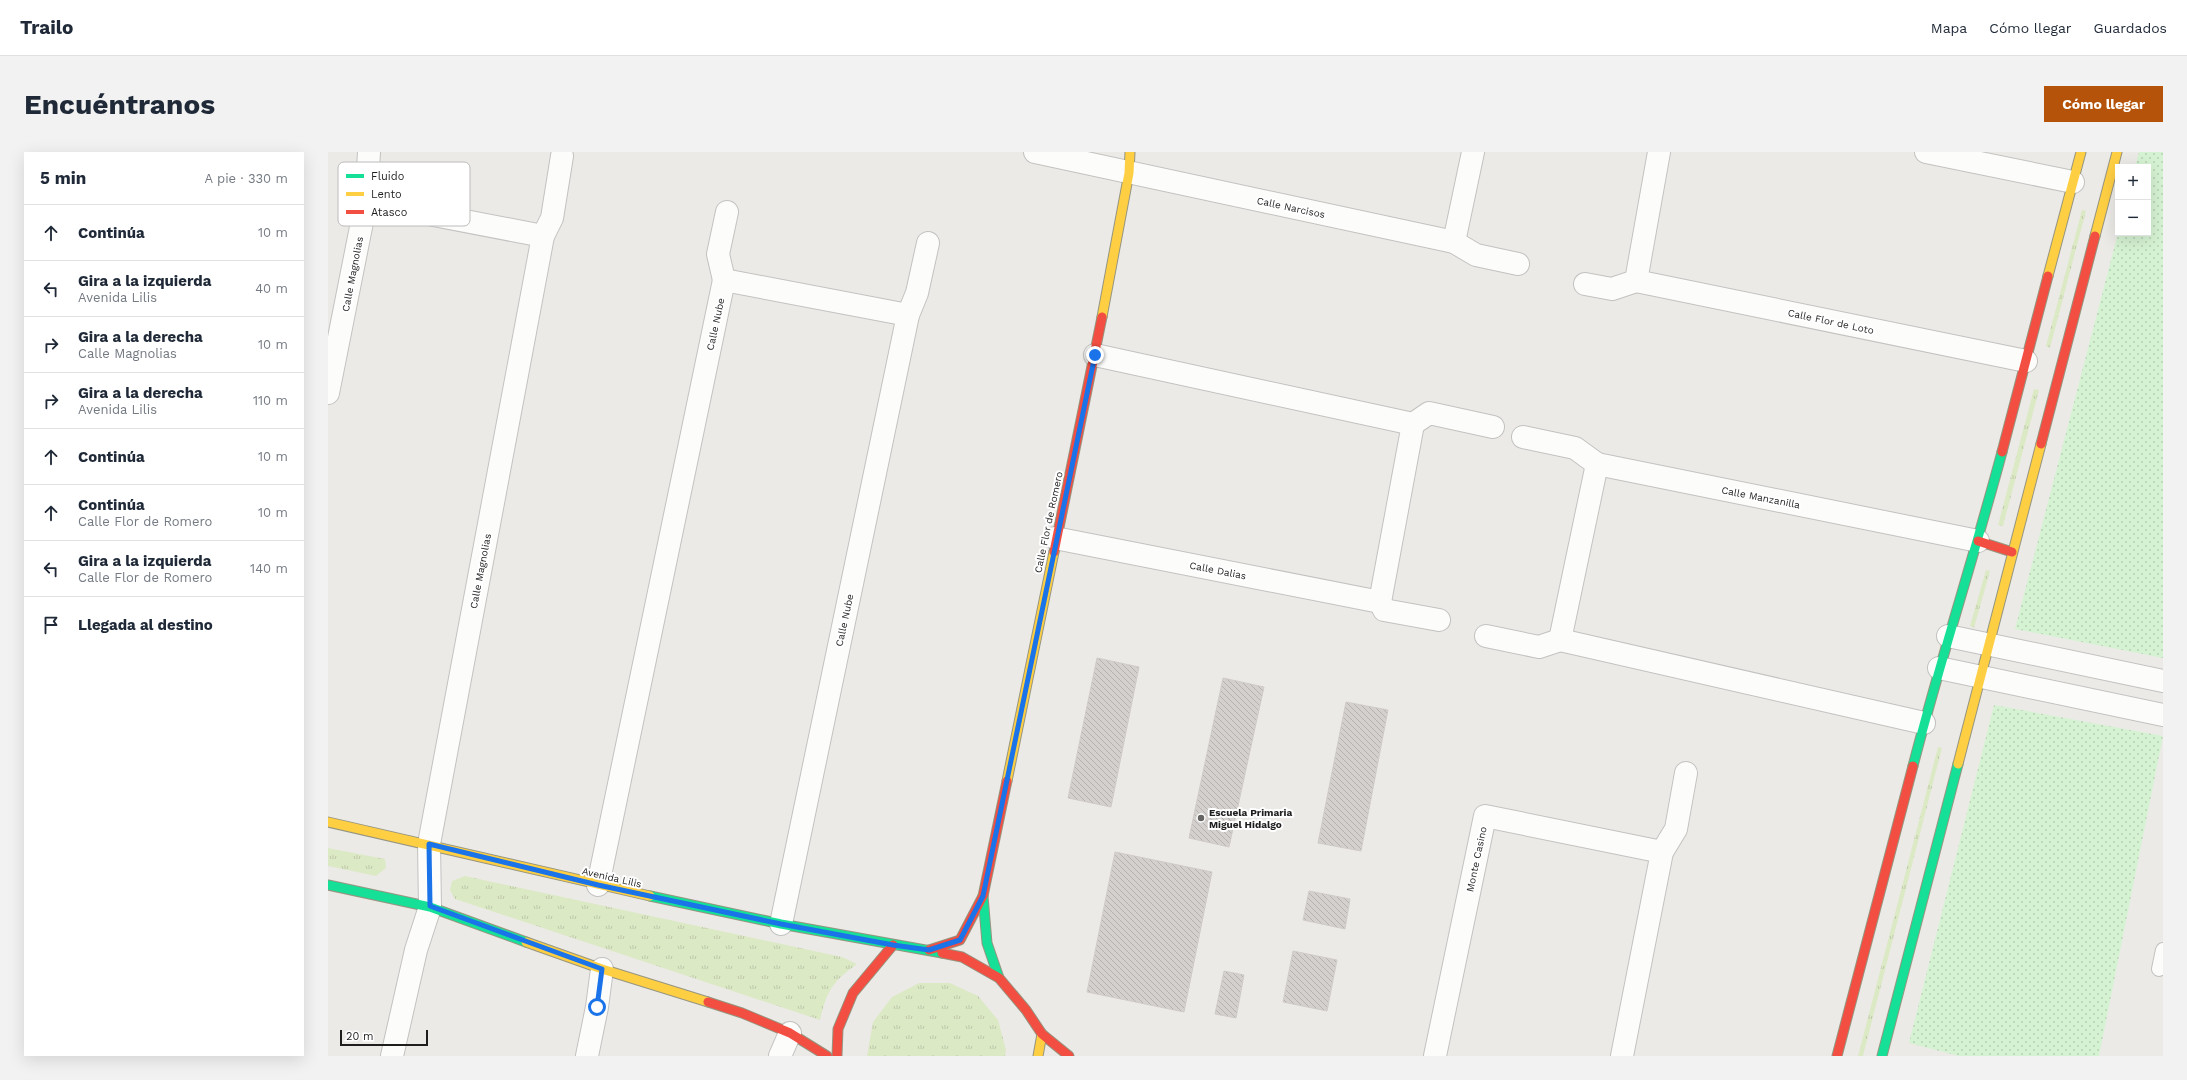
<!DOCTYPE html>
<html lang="es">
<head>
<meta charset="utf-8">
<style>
  body { margin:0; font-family:"Work Sans",sans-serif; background:#f2f2f3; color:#1f2937 }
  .controls { position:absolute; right:12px; top:12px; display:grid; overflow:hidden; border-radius:0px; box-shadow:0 4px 16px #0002 }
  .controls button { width:36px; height:36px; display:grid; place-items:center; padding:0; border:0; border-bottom:1px solid #e0e1e3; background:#fff; color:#1f2937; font:20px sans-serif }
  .scale { position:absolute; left:12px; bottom:10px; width:88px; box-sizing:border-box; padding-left:4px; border:2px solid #1e1e1e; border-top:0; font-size:11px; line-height:14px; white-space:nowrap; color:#1e1e1e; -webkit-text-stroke:3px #fff; paint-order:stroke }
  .stop { position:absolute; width:12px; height:12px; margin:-9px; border:3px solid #1a73e8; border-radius:50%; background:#fff }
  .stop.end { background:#1a73e8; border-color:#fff; box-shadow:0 1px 4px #0008 }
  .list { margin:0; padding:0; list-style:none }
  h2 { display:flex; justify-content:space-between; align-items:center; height:52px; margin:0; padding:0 16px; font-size:17px }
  h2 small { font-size:13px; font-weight:400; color:#747a83 }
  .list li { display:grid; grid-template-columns:26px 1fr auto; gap:12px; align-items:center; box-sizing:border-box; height:56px; padding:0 16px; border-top:1px solid #e0e1e3 }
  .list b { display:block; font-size:15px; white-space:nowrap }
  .list p { margin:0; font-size:13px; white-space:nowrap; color:#747a83 }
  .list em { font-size:13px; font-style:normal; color:#747a83 }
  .icon { flex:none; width:22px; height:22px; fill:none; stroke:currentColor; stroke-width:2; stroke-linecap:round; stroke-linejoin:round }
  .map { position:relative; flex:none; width:1835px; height:904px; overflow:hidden; border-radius:0px }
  header { display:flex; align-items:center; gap:24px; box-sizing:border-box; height:56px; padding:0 20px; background:#fff; border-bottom:1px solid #e0e1e3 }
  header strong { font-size:19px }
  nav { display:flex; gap:22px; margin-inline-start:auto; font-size:14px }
  .intro { display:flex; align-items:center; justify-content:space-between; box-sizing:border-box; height:96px; padding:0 24px }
  h1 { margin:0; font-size:28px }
  .button { padding:10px 18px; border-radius:0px; background:#b45309; color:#fff; font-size:14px; font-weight:700 }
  main { display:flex; gap:24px; padding:0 24px }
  aside { flex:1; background:#fff; border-radius:0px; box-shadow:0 4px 16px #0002 }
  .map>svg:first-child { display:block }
  .grass { fill:url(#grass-tufts) }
  .park { fill:url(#park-dots) }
  .building { fill:url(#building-back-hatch); stroke:#cfcbc8 }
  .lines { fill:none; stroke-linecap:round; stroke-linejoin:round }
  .lane-casing { stroke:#c3c2c1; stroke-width:16 }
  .street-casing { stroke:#c3c2c1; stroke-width:24 }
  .fast-casing { stroke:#96957f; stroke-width:11 }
  .slow-casing { stroke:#96957f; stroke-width:11 }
  .jam-casing { stroke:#96957f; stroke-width:11 }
  .lane { stroke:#fcfcfb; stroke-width:14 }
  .street { stroke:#fcfcfb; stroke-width:22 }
  .fast { stroke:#16e098; stroke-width:9 }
  .slow { stroke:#ffcf43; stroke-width:9 }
  .jam { stroke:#f24e42; stroke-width:9 }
  .route { stroke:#1a73e8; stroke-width:5 }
  .poi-dot { fill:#666564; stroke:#fff; stroke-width:1.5 }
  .labels { text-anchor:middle; stroke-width:4; stroke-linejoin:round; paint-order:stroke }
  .street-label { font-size:10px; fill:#1e1e1e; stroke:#fff }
  .poi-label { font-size:10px; font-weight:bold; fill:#1e1e1e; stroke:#fff; text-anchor:start }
  .key { fill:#fff; stroke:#bcbcbc; stroke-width:1 }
  .key-label { font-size:11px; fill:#1e1e1e }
</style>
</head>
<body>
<header>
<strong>Trailo</strong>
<nav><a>Mapa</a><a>Cómo llegar</a><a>Guardados</a></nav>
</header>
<div class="intro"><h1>Encuéntranos</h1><a class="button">Cómo llegar</a></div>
<main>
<aside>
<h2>5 min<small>A pie · 330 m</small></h2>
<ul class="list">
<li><svg class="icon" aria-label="ahead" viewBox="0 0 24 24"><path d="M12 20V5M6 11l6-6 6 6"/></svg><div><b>Continúa</b></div><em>10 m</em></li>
<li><svg class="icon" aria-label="left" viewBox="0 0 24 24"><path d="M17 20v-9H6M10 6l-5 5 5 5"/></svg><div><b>Gira a la izquierda</b><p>Avenida Lilis</p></div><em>40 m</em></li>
<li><svg class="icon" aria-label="right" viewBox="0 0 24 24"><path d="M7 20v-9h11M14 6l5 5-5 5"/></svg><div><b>Gira a la derecha</b><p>Calle Magnolias</p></div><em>10 m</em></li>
<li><svg class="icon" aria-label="right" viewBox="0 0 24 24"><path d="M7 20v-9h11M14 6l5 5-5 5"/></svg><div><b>Gira a la derecha</b><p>Avenida Lilis</p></div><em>110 m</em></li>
<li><svg class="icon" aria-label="ahead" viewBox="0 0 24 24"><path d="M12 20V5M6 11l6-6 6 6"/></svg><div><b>Continúa</b></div><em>10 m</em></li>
<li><svg class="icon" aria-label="ahead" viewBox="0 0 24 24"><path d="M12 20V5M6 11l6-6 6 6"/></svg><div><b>Continúa</b><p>Calle Flor de Romero</p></div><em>10 m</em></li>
<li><svg class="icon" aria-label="left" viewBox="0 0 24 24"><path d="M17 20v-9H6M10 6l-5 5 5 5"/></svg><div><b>Gira a la izquierda</b><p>Calle Flor de Romero</p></div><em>140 m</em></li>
<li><svg class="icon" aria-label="arrive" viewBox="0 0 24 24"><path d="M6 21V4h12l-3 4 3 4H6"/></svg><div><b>Llegada al destino</b></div></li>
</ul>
</aside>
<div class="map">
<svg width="1835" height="904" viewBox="0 0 1835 904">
  <defs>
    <pattern id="grass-tufts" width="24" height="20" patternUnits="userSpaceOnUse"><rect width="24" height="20" fill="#dce9c5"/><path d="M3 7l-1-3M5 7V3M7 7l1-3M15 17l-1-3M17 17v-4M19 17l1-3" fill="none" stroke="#bcc7a9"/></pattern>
    <pattern id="park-dots" width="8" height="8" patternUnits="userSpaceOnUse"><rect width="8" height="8" fill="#d5f2d2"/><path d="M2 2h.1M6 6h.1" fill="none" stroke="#b6cfb4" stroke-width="1.8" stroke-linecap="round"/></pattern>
    <pattern id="building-back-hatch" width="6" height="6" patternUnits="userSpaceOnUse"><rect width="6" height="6" fill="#d3d0cd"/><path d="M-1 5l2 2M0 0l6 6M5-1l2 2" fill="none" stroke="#b5b2b0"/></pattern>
  </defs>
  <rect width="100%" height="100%" fill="#eceae7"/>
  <!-- grass -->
  <g class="grass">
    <path d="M1754 58 1758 59 1722 196 1718 194Z"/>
    <path d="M1706 237 1711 238 1675 374 1670 373Z"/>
    <path d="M1658 418 1662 419 1646 476 1642 474Z"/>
    <path d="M1610 595 1614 596 1535 904H1530Z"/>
    <path d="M0 696 57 707 58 716 48 724 0 714Z"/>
    <path d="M137 724 514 805 529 812C504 830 499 839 492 868L127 747 122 738 124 729Z"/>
    <path d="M591 831H622L650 844 670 868 678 898 677 904H539L545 870 564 845Z"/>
  </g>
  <!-- park -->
  <g class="park">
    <path d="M1811 0H1835V506L1687 477 1790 81H1820V15H1807Z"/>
    <path d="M1666 553 1835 584 1771 904H1631L1581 891Z"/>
  </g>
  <!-- building -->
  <g class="building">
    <path d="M769 506 811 515 783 655 740 646Z"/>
    <path d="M895 526 936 535 901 695 861 686Z"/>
    <path d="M1018 550 1060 558 1033 699 990 691Z"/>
    <path d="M787 700 884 720 856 860 759 840Z"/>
    <path d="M981 739 1022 747 1017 777 975 768Z"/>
    <path d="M965 799 1009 808 999 859 955 850Z"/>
    <path d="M896 819 916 823 908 866 887 862Z"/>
  </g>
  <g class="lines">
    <!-- lane casing -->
    <g class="lane-casing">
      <path id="lane" d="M1831 817 1835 798"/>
    </g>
    <!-- street casing -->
    <g class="street-casing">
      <g id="street">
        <path d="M707 0 1126 90 1145 0"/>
        <path d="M1331 0 1308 129 1698 209"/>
        <path d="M1598 0 1745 30"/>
        <path d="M38 50 41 0"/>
        <path d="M215 84 224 66 234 4"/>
        <path d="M1126 90 1148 103 1190 112"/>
        <path d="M396 128 390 102 399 60"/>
        <path d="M1257 132 1284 137 1308 129"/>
        <path d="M580 163 589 141 600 91"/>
        <path d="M0 241 38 50 215 84 101 692 102 755 88 798 64 904"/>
        <path d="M1085 272 1101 261 1165 275"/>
        <path d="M1195 285 1247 296 1269 312"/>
        <path d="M727 386 1052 450 1085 272 767 203"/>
        <path d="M1052 450 1056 458 1111 468"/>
        <path d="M1158 484 1211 495 1232 488"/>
        <path d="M1620 484 1835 529"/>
        <path d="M1611 516 1835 563"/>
        <path d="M1596 571 1232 488 1269 312 1650 389"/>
        <path d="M1334 700 1348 677 1358 621"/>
        <path d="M270 733 396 128 580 163 453 772"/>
        <path d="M259 904 269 855 274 817"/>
        <path d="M452 904 462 881"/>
        <path d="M1107 904 1157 664 1334 700 1294 904"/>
      </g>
    </g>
    <!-- fast casing -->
    <g class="fast-casing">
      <g id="fast">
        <path d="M1585 614C1612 509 1646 405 1674 300"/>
        <path d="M0 733 102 755 198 790"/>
        <path d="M322 744 453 772 614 801"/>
        <path d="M655 744 659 791 671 826"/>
        <path d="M1554 904 1630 612"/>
      </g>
    </g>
    <!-- slow casing -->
    <g class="slow-casing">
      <g id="slow">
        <path d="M1767 84 1789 0"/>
        <path d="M1720 124 1753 0"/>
        <path d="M774 165 801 21 802 0"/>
        <path d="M1630 612 1713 292"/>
        <path d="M679 629 726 400"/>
        <path d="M0 670 322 744"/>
        <path d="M198 790 274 817 380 850"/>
        <path d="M710 904 714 882"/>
      </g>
    </g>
    <!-- jam casing -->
    <g class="jam-casing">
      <g id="jam">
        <path d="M1713 292 1767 84"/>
        <path d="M1674 300 1720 124"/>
        <path d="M1650 389 1684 400"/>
        <path d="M726 400 774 165"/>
        <path d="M601 798 632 788 655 744 679 629"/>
        <path d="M614 801 634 805 671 826 698 858 714 882 741 904"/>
        <path d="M380 850 414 861 462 881 499 904"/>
        <path d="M509 904 510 877 525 841 565 793"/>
        <path d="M1509 904 1585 614"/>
      </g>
    </g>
    <!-- lane -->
    <use href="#lane" class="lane"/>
    <!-- street -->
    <use href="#street" class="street"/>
    <!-- fast -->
    <use href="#fast" class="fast"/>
    <!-- slow -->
    <use href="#slow" class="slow"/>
    <!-- jam -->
    <use href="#jam" class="jam"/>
  </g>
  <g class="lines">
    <!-- route -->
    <path class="route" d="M269 855 274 817 102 754 101 692 270 733 453 772 565 793 601 798 632 788 655 744 767 203"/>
  </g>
  <!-- markers -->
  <circle class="poi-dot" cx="873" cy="666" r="4"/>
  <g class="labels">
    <!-- street labels -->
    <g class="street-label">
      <text transform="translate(963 55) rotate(12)" y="4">Calle Narcisos</text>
      <text transform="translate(24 122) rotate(-79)" y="4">Calle Magnolias</text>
      <text transform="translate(1503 169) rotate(12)" y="4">Calle Flor de Loto</text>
      <text transform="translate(387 172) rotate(-78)" y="4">Calle Nube</text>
      <text transform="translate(1433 345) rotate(11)" y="4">Calle Manzanilla</text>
      <text transform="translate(720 370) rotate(-78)" y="4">Calle Flor de Romero</text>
      <text transform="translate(890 418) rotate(11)" y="4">Calle Dalias</text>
      <text transform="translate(152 419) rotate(-79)" y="4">Calle Magnolias</text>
      <text transform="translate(516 468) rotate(-78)" y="4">Calle Nube</text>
      <text transform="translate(1148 707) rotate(-78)" y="4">Monte Casino</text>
      <text transform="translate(284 725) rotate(13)" y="4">Avenida Lilis</text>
    </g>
    <!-- poi labels -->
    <g class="poi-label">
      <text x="881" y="664">Escuela Primaria<tspan x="881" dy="12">Miguel Hidalgo</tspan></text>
    </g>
  </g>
  <!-- legend -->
  <rect x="10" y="10" width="132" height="64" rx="6" class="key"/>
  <rect x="18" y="22" width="18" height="4" fill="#16e098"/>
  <rect x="18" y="40" width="18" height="4" fill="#ffcf43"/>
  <rect x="18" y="58" width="18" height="4" fill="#f24e42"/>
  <g class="key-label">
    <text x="43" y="28">Fluido</text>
    <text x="43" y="46">Lento</text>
    <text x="43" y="64">Atasco</text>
  </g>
</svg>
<div class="controls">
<button>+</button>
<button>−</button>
</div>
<div class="scale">20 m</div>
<div class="stop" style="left:269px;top:855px"></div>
<div class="stop end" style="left:767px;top:203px"></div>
</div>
</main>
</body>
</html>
